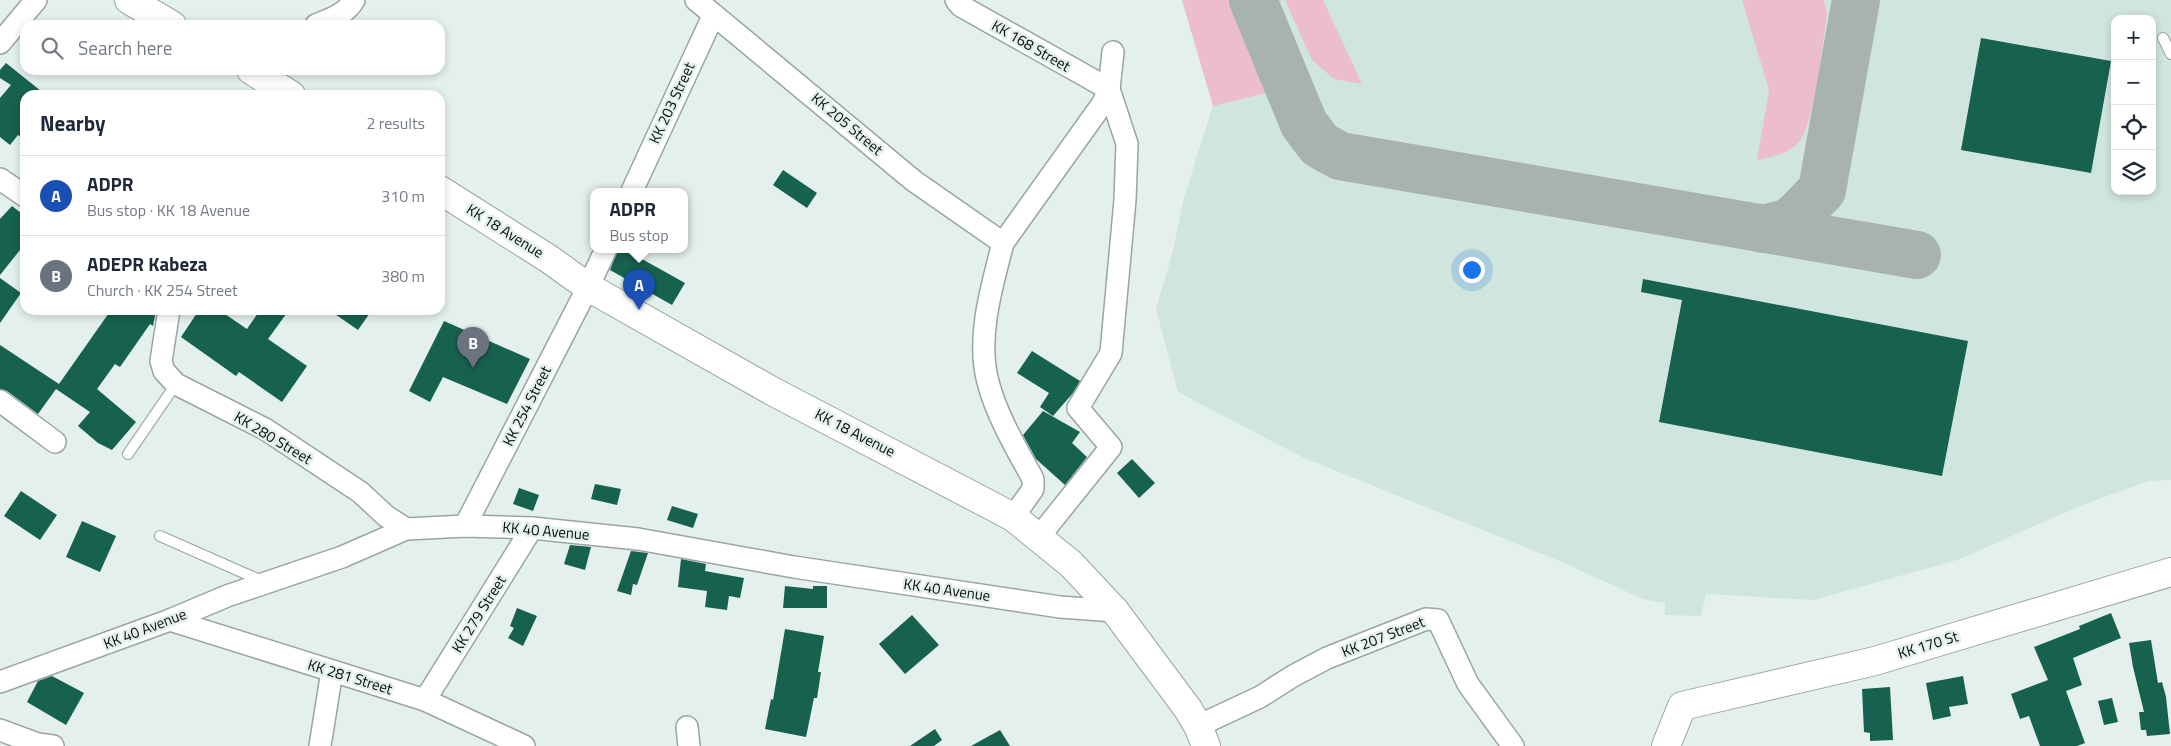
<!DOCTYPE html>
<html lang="en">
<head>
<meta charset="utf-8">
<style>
  body { margin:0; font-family:"Titillium Web",sans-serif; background:#f6f6f7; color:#1f2937 }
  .controls { position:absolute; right:15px; top:15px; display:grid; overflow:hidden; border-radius:10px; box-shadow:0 2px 8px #0003 }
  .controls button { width:45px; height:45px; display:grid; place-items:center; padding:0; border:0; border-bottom:1px solid #e0e1e3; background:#fff; color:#1f2937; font:25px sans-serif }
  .you { position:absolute; left:1471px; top:269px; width:18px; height:18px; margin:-12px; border:4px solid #fff; border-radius:50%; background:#1a73e8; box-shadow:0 0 0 8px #1a73e833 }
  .badge { display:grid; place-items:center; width:32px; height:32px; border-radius:50%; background:#c64081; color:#fff; font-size:16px; font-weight:700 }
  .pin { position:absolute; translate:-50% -41px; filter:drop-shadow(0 1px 2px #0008) }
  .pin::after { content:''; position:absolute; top:26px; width:18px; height:15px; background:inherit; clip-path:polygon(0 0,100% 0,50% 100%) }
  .popup { position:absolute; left:590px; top:188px; width:98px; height:65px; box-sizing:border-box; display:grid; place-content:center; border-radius:10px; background:#fff; filter:drop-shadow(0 1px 4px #0005); font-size:16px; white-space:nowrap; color:#747a83 }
  .popup b { font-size:19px; color:#1f2937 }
  .popup::after { content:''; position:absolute; left:50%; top:100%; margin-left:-10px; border:10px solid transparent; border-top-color:#fff }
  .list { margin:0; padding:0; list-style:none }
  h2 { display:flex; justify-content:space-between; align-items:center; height:65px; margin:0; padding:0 20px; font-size:21px }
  h2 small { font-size:16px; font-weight:400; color:#747a83 }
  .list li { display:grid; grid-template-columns:32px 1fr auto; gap:15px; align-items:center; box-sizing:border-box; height:80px; padding:0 20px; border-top:1px solid #e0e1e3 }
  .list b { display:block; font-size:19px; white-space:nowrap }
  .list p { margin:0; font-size:16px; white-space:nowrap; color:#747a83 }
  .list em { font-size:16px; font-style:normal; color:#747a83 }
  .icon { flex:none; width:28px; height:28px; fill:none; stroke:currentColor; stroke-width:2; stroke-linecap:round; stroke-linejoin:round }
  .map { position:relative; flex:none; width:2171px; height:746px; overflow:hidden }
  .search { position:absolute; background:#fff; box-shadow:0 2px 8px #0003; left:20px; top:20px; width:425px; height:55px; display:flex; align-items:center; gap:12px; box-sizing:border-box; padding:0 18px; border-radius:15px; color:#747a83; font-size:19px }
  .panel { position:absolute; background:#fff; box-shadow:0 2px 8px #0003; left:20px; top:90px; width:425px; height:225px; border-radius:15px }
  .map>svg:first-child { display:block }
  .built { fill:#d0e5de; fill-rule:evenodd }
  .green { fill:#ecbdce }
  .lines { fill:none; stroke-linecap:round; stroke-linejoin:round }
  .taxiway { stroke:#a8b3ae; stroke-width:48 }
  .building { fill:#17614f }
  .service-casing { stroke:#9aa5a1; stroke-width:12 }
  .minor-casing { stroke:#9aa5a1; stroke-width:24 }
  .secondary-casing { stroke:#9aa5a1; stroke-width:30 }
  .service { stroke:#fff; stroke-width:10 }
  .minor { stroke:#fff; stroke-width:21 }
  .secondary { stroke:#fff; stroke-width:28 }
  .labels { text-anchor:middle; stroke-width:5; stroke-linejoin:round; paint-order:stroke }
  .street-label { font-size:15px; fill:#0a0e0c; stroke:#e3f0eb }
</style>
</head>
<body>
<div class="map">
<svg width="2171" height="746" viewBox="0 0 2171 746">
  <rect width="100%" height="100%" fill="#e3f0eb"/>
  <!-- built -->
  <path class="built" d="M1182 0H2171V480L2148 481 2080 506 1957 560 1813 600 1706 594 1701 616 1665 615V603L1643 599 1562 562 1302 457 1178 392 1156 309 1172 255 1184 198 1213 105ZM2115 19H2152V191H2115Z"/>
  <!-- green -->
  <g class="green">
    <path d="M1182 0H1232L1270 92 1213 106Z"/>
    <path d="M1285 0H1323L1362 84 1334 79 1312 60Z"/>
    <path d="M1742 0H1824L1827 15C1823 40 1814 126 1799 142 1789 153 1772 158 1757 160L1769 90Z"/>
  </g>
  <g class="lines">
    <!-- taxiway -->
    <g class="taxiway">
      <path d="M1253 0 1304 124 1320 145 1340 156 1917 255"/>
      <path d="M1763 229 1787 223 1797 216 1822 190 1856 0"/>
    </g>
  </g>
  <!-- building -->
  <g class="building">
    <path d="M1981 38 2111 61 2091 173 1961 150Z"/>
    <path d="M6 63 46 95H25V140L18 135 10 145 0 137V98L11 85 0 78V70Z"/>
    <path d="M783 170 817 193 807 208 773 185Z"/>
    <path d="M12 206 25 216V247L20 250 0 275V219Z"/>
    <path d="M618 249H624L685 283 672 305 610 270Z"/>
    <path d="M0 278 21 293 0 323Z"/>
    <path d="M1643 279 1968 341 1942 476 1659 422 1682 300 1641 292Z"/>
    <path d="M111 310H156L153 326 150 324 120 367 115 364 97 389 136 422 112 450 98 443 78 426 90 412 56 389 38 414 7 391 0 389V345L59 384Z"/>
    <path d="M199 310H219L247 329 260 310H289L268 339 307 366 282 402 239 372 236 376 181 337Z"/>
    <path d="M329 310H372L358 330Z"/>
    <path d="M444 321 530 359 507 404 443 377 430 402 409 391Z"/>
    <path d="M1032 351 1080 381 1073 393 1053 416 1040 407 1049 393 1017 373Z"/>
    <path d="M1043 411 1080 432 1072 443 1087 457 1065 485 1036 459 1023 435Z"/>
    <path d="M1132 459 1155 483 1139 498 1117 473Z"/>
    <path d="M595 484 621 489 617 505 591 499Z"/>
    <path d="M519 488 539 495 533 511 513 504Z"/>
    <path d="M21 491 57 515 40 540 4 516Z"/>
    <path d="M672 506 698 514 693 528 667 520Z"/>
    <path d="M82 521 116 536 100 572 66 557Z"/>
    <path d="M570 545 591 547 585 570 564 564Z"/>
    <path d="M631 551 648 553 637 585 633 584 631 595 617 591Z"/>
    <path d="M681 559 706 564 705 571 744 578 740 598 729 596 727 610 705 607 707 591 678 587Z"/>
    <path d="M785 586 813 589V586H827V608H783Z"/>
    <path d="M517 608 537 616 523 646 508 638 514 628 510 626Z"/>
    <path d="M2111 613 2121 638 2073 658 2082 685 2066 691 2085 743 2077 746H2040L2029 716 2020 719 2011 694 2048 680 2034 647 2080 629 2079 626Z"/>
    <path d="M912 615 939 645 905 674 879 644Z"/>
    <path d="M785 629 824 636 818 672H821L817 698H814L806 737 765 729 771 699 773 700Z"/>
    <path d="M2151 640 2158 683 2162 682 2166 697 2170 734 2147 736 2146 730H2141L2139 712H2144L2133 667 2129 643Z"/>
    <path d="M52 676 84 693 66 725 27 702 38 681Z"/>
    <path d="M1963 676 1968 704 1949 707 1951 716 1933 720 1926 683Z"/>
    <path d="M1890 687 1893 740 1870 741V733L1864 732 1862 689Z"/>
    <path d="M2112 698 2118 722 2104 725 2098 701Z"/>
    <path d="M935 729 942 740 934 746H910Z"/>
    <path d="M1000 730 1010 746H971Z"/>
  </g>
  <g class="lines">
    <!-- service casing -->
    <g class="service-casing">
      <g id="service">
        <path d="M2163 38 2171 54"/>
        <path d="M128 454 176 384"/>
        <path d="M160 536 262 581"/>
      </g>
    </g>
    <!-- minor casing -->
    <g class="minor-casing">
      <g id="minor">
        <path d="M696 0 914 181 1003 243C992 286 976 338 988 382 996 414 1017 450 1033 479V489L1013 517"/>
        <path d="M956 0 961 6 1109 89 1127 144 1125 200 1111 353 1078 408 1111 447 1038 538"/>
        <path d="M316 25C331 19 346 14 354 0"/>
        <path d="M0 43 36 0"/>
        <path d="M0 179 25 196"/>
        <path d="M632 191 713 16"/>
        <path d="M1003 243 1103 103 1109 89 1113 52"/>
        <path d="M169 310 161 361 164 371 176 384 265 429 360 492 386 516 406 529"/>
        <path d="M0 401 55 442"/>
        <path d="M465 526 588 287 606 249"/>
        <path d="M170 620 425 700 524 746"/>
        <path d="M0 682 170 620 227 596 342 557 406 529 465 526 532 528 638 539 794 567 1060 607 1115 611"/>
        <path d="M425 700 532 528"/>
        <path d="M1198 726 1260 697 1293 676 1327 658 1426 619 1438 620 1468 684 1513 746"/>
        <path d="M687 727 689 746"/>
        <path d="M0 730 38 744 53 746"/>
        <path d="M320 746 332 671"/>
      </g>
    </g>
    <!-- secondary casing -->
    <g class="secondary-casing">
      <g id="secondary">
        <path d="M129 0 172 25"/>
        <path d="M251 70 291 95"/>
        <path d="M440 190 549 259 588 287 772 391 1013 517 1071 564 1115 611 1188 709 1199 728 1206 746"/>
        <path d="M1666 746 1682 706 1875 661 2171 572"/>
      </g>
    </g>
    <!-- service -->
    <use href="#service" class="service"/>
    <!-- minor -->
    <use href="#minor" class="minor"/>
    <!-- secondary -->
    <use href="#secondary" class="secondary"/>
  </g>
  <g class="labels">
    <!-- street labels -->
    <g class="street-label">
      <text transform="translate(1031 46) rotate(30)" y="5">KK 168 Street</text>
      <text transform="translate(672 103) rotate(-65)" y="5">KK 203 Street</text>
      <text transform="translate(847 124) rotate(40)" y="5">KK 205 Street</text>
      <text transform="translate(505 231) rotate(32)" y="5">KK 18 Avenue</text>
      <text transform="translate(527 406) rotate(-63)" y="5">KK 254 Street</text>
      <text transform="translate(855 433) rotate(27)" y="5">KK 18 Avenue</text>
      <text transform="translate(273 438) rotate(31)" y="5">KK 280 Street</text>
      <text transform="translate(546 531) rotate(5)" y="5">KK 40 Avenue</text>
      <text transform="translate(947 590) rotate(8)" y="5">KK 40 Avenue</text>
      <text transform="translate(479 614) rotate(-58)" y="5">KK 279 Street</text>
      <text transform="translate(145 629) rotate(-21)" y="5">KK 40 Avenue</text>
      <text transform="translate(1383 637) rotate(-21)" y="5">KK 207 Street</text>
      <text transform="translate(1928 645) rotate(-17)" y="5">KK 170 St</text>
      <text transform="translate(350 677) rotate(17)" y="5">KK 281 Street</text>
    </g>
  </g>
</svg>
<div class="controls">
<button>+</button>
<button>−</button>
<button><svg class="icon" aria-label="locate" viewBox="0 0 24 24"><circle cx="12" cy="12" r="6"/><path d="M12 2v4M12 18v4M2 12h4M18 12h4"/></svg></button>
<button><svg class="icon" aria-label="layers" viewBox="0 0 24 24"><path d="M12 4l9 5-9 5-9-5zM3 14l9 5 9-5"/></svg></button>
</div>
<div class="you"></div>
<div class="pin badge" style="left:639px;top:310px;background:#1a4fb4">A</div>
<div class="popup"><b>ADPR</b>Bus stop</div>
<div class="pin badge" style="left:473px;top:368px;background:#6b7280">B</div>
<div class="search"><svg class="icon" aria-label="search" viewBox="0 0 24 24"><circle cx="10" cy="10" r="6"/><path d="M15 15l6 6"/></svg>Search here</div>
<section class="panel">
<h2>Nearby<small>2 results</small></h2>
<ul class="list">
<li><span class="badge" style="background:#1a4fb4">A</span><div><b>ADPR</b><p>Bus stop · KK 18 Avenue</p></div><em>310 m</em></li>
<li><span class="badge" style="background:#6b7280">B</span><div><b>ADEPR Kabeza</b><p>Church · KK 254 Street</p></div><em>380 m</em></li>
</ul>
</section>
</div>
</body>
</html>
